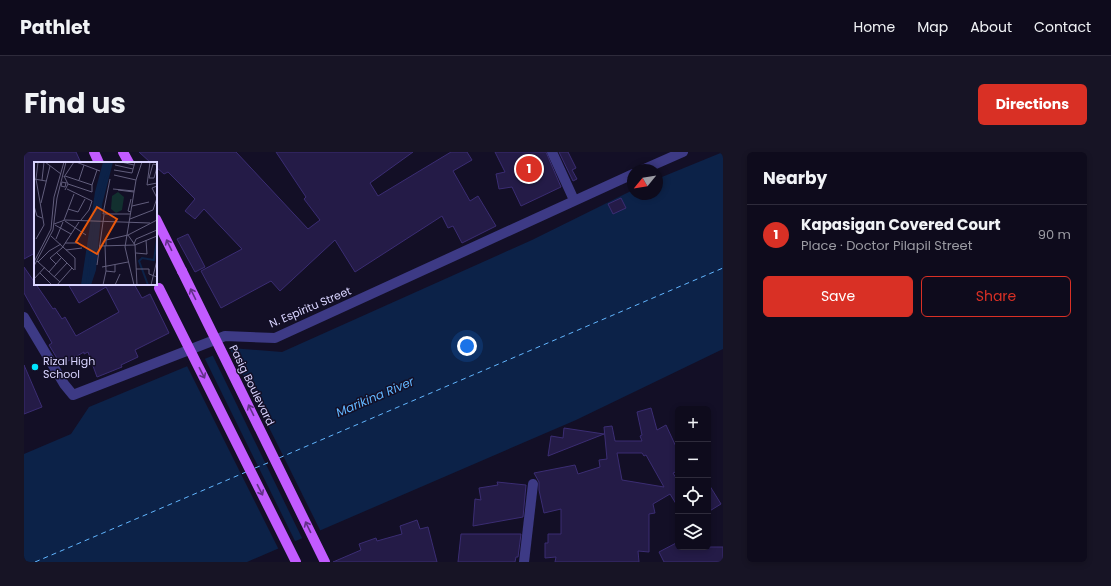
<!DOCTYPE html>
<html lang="en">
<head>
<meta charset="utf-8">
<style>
  body { margin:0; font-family:Poppins,sans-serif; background:#171425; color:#f1f3f6 }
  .controls { position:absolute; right:12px; bottom:12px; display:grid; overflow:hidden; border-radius:6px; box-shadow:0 2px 6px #0003 }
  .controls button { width:36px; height:36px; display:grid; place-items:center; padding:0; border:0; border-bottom:1px solid #2e2b3b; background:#0e0b1c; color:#f1f3f6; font:20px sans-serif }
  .compass { position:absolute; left:603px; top:12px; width:36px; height:36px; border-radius:50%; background:#0e0b1c; box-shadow:0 2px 6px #0003; rotate:240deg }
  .you { position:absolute; left:443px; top:194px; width:14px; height:14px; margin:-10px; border:3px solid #fff; border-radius:50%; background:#1a73e8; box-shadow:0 0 0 6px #1a73e833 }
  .badge { display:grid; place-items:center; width:26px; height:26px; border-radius:50%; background:#d93025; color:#fff; font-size:13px; font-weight:700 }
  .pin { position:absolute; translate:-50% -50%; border:2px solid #fff; box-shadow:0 1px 4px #0006 }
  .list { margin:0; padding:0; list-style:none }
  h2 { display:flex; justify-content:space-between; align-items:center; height:52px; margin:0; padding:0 16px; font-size:17px }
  h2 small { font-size:13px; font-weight:400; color:#9b9ba3 }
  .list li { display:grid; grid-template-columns:26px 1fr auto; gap:12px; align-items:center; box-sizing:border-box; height:60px; padding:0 16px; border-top:1px solid #2e2b3b }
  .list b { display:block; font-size:15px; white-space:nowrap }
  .list p { margin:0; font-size:13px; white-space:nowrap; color:#9b9ba3 }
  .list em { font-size:13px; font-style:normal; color:#9b9ba3 }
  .actions { display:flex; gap:8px; padding:12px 16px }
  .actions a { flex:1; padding:9px 0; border:1px solid #d93025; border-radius:6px; text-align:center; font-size:14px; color:#d93025 }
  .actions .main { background:#d93025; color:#fff }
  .icon { flex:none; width:22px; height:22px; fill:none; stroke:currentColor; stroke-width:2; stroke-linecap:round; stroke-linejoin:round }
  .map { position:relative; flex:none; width:699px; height:410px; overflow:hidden; border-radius:6px }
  header { display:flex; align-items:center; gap:24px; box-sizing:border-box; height:56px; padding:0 20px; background:#0e0b1c; border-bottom:1px solid #2e2b3b }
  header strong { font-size:19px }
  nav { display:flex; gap:22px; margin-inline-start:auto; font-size:14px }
  .intro { display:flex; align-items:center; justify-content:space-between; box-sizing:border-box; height:96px; padding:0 24px }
  h1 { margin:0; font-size:28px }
  .button { padding:10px 18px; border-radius:6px; background:#d93025; color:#fff; font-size:14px; font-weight:700 }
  main { display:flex; gap:24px; padding:0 24px }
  aside { flex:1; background:#0e0b1c; border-radius:6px; box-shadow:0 2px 6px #0003 }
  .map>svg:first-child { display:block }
  .water { fill:#0c2248 }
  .pier { fill:#130f26 }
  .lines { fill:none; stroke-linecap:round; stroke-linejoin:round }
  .ferry { stroke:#62b6ff; stroke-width:1; stroke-dasharray:5 4; stroke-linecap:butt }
  .building { fill:#241b47; stroke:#3b2d73; fill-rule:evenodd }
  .minor { stroke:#3d3a85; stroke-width:10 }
  .major { stroke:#c25bff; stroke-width:10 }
  .major-bridge { stroke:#c25bff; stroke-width:10 }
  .oneway { stroke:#623188 }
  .poi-dot { fill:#00e5ff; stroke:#130f26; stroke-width:1.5 }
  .labels { text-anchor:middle; stroke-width:3; stroke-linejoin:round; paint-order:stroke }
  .street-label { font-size:11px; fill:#d9d4ff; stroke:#130f26 }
  .poi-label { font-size:11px; fill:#d9d4ff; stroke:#130f26; text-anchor:start }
  .water-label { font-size:12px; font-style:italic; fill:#62b6ff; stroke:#130f26 }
  .inset-river { fill:none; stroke:#0c2248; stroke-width:2 }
  .inset-road { fill:none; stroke:#625e7d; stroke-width:1 }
  .view { fill:#e8590c; fill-opacity:0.15; stroke:#e8590c; stroke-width:2 }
  .inset-edge { fill:none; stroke:#d9d4ff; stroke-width:2 }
</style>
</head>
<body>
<header>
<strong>Pathlet</strong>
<nav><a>Home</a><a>Map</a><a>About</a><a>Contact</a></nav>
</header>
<div class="intro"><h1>Find us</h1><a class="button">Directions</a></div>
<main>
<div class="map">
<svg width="699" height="410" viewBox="0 0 699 410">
  <rect width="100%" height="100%" fill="#130f26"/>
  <!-- water -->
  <path class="water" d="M699 0V197L552 268 223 410H0V302L47 282 65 255 207 196 258 200 508 88 609 38V42H633V27Z"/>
  <!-- pier -->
  <g class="pier">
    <path d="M205 195 297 380 279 388 188 202Z"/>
    <path d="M180 205 272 391 255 398 162 212Z"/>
  </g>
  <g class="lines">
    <!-- ferry -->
    <g class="ferry">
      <path d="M255 306 699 116"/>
      <path d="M231 316 246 310"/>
      <path d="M11 410 222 320"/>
    </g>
  </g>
  <!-- building -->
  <g class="building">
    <path d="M0 0H52L57 11H11V101L0 107Z"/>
    <path d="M115 0H212L284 77 296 68 280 47 282 45 252 0H389L346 31 354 44 427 0H443L448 8 429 19 446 49 454 44 472 74 438 91 429 74 424 76 418 64 331 120 311 88 256 139 247 129 197 156 177 119 218 97 180 57 171 67 161 59 171 47 144 20 140 22 132 15V11H127Z"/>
    <path d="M471 0H522L537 35 497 54 488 35 475 37 472 22 481 20Z"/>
    <path d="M535 0H544L552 16 548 18 553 27 549 29Z"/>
    <path d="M597 46 602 56 589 62 584 52Z"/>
    <path d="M164 82 181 115 171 120 153 87Z"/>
    <path d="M0 115 29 157 31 156 38 167 41 165 52 184 95 160 82 135 55 151 44 132H110L118 146 126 142 145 181 111 198 114 205 97 213 98 215 73 225 64 200 60 202V200L37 213 25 193 28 191 0 141Z"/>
    <path d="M0 213 18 255 0 262Z"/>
    <path d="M627 256 633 278 642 273 654 299V319L649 321 654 329V355L646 342 629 352 631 361 625 362V400L614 399 615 410H531L532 405 521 406V391H524V382H537V357L520 361 515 338V330L510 321 551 313 554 322 576 315 575 308 583 307 580 275 588 274 591 289H618L616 284 618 283 613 260ZM593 301H618L620 304 622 303 640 335 598 328Z"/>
    <path d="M540 276 580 282 524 304 527 284 539 286Z"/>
    <path d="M473 330 502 333 499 365 449 374 451 347 457 348 455 336 474 333Z"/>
    <path d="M684 331 697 352 684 360Z"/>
    <path d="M393 368 396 377 404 375 413 410H309L337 398 335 392 352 386 353 389 378 382 376 374Z"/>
    <path d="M437 382H497L494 405H492L491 410H434Z"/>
    <path d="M654 390V395H699V410H640L635 400Z"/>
  </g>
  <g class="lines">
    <!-- minor -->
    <g class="minor">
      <path d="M528 0 550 48"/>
      <path d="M618 18 659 0"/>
      <path d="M0 165 40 232 49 243 201 184 251 186 609 22"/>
      <path d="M500 410 509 332"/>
    </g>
    <!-- major -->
    <g class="major">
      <path d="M70 0 75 11"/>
      <path d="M99 0 105 11"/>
      <path d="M132 67 158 119"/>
    </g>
    <!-- major-bridge -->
    <g class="major-bridge">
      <path d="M158 119 301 410"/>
      <path d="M135 136 272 410"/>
    </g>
  </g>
  <!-- one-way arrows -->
  <defs><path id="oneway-shaft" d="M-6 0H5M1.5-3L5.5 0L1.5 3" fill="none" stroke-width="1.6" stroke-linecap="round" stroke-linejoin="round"/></defs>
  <g class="oneway">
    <use href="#oneway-shaft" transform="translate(145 93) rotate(-116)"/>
    <use href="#oneway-shaft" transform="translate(169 142) rotate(-116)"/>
    <use href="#oneway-shaft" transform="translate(178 221) rotate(63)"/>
    <use href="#oneway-shaft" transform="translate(227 258) rotate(-116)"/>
    <use href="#oneway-shaft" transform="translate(236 338) rotate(63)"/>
    <use href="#oneway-shaft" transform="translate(284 375) rotate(-116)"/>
  </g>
  <!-- markers -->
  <circle class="poi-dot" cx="11" cy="215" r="4"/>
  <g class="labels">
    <!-- street labels -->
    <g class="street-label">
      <text transform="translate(286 155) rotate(-23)" y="4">N. Espiritu Street</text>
      <text transform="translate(228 233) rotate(64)" y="4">Pasig Boulevard</text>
    </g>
    <!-- poi labels -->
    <g class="poi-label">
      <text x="19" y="213">Rizal High<tspan x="19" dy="13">School</tspan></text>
    </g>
    <!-- water labels -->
    <g class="water-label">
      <text transform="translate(351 245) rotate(-23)" y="4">Marikina River</text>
    </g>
  </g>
  <!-- overview -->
  <g transform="translate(10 10)">
    <rect width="123" height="123" fill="#130f26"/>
    <path d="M84 30 90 35 88 48 82 51 77 47 78 34Z" fill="#12302f"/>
    <path d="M69 0H79L68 43 62 108 57 123H47L61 30Z" fill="#0c2248"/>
    <path class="inset-river" d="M53 123 62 44 77 0M114 123 105 99 108 96 120 98 123 78"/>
    <path class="inset-road" d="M11 0 27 12M42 0 66 9M87 0 100 3M116 0 113 23 123 21M81 3 99 7M123 3 119 2 115 16H120L123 5M80 8 98 11 101 0M80 13 102 18M30 14 34 22 31 28M31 14 58 23 63 8M30 15 40 0M0 17 12 19M76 17 69 52H96M8 18 10 0M45 18 50 3M32 21 28 20 27 24 31 25 32 21V20M34 22 58 30V23M33 27 58 39 55 48 47 58M79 27 100 29M84 28 100 30M123 36 118 26 123 24M7 41 16 4M0 44 3 54 8 56M98 44 115 40M34 47 44 50 51 37M97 50 94 49 97 37M96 57 119 48 123 36M30 58 40 32M31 59 52 73M20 62 31 58 116 61M21 63 37 72M94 73 101 83 103 123M94 73 123 58M17 74 41 96V108M2 77 10 63 2 17 4 0M22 77 29 60M31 81H45M100 82 102 77 123 68M65 84 101 83 123 74M72 84V78L94 73M32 88 48 86M22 90 40 108M102 91 113 92 112 78M3 99 26 120M0 100 17 67 20 35 30 0M4 100 15 89 27 82M22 102 16 96 28 86 45 60M63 103 70 53M0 104 19 68 23 36 32 0M68 105 94 100M102 107H115M115 107V112L123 115M72 109 81 110V103M15 110 27 96M6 111 18 123M20 115 33 101M0 117 11 105M23 123 38 106M69 123 72 109 71 84M81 123 86 112M100 123 91 85 102 18 108 0M117 123 123 98"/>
    <path class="view" d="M63 45 83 57 63 92 42 80Z"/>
    <rect width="123" height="123" class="inset-edge"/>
  </g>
</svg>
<div class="controls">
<button>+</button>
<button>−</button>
<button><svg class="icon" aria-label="locate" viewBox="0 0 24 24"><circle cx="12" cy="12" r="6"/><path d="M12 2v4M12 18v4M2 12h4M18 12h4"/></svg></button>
<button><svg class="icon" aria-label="layers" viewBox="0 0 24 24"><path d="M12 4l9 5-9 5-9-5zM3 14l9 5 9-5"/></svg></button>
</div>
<svg class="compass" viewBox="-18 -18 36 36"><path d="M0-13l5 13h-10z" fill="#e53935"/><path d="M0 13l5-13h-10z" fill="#9b9ba3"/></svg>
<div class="you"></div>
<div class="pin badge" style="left:505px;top:17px">1</div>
</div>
<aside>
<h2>Nearby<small></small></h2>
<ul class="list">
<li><span class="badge">1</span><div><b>Kapasigan Covered Court</b><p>Place · Doctor Pilapil Street</p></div><em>90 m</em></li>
</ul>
<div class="actions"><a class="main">Save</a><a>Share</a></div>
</aside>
</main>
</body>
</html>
